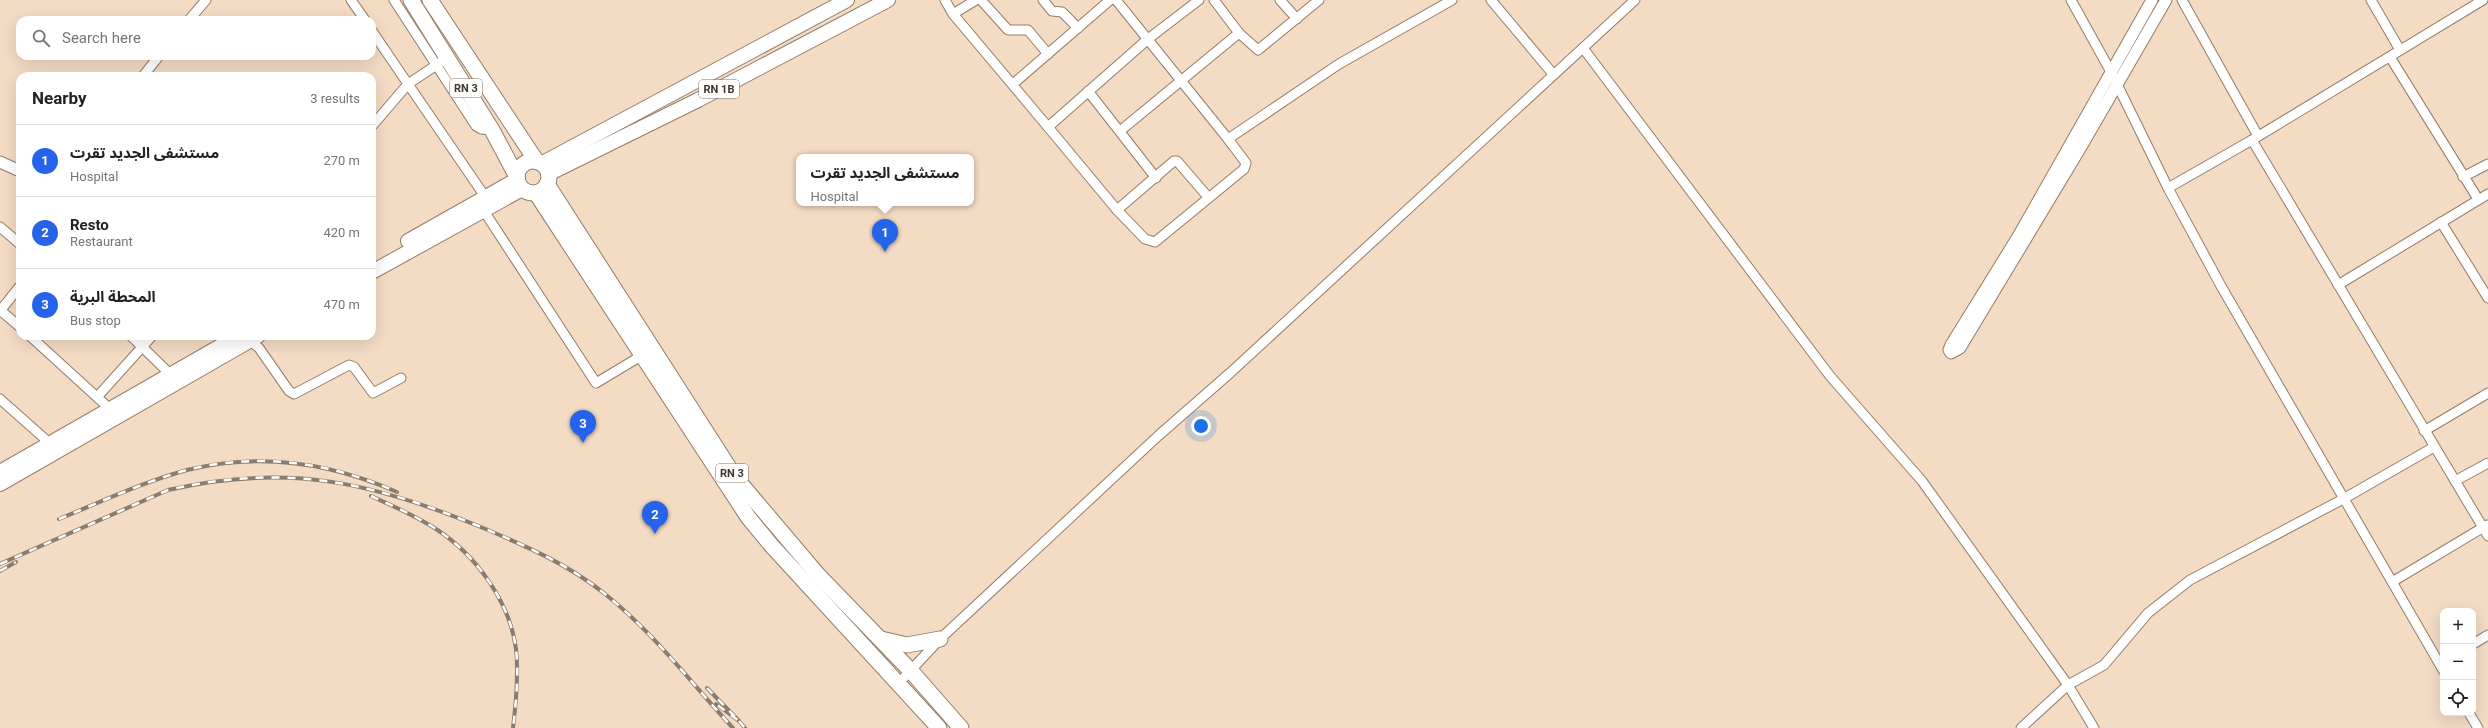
<!DOCTYPE html>
<html lang="en">
<head>
<meta charset="utf-8">
<style>
  body { margin:0; font-family:Roboto,"Noto Sans Arabic",sans-serif; background:#f2f2f2; color:#222 }
  .controls { position:absolute; right:12px; bottom:12px; display:grid; overflow:hidden; border-radius:8px; box-shadow:0 4px 16px #0002 }
  .controls button { width:36px; height:36px; display:grid; place-items:center; padding:0; border:0; border-bottom:1px solid #e0e0e0; background:#fff; color:#222; font:20px sans-serif }
  .you { position:absolute; left:1201px; top:426px; width:14px; height:14px; margin:-10px; border:3px solid #fff; border-radius:50%; background:#1a73e8; box-shadow:0 0 0 6px #1a73e833 }
  .badge { display:grid; place-items:center; width:26px; height:26px; border-radius:50%; background:#2563eb; color:#fff; font-size:13px; font-weight:700 }
  .pin { position:absolute; translate:-50% -33px; filter:drop-shadow(0 1px 2px #0008) }
  .pin::after { content:''; position:absolute; top:21px; width:14px; height:12px; background:inherit; clip-path:polygon(0 0,100% 0,50% 100%) }
  .popup { position:absolute; left:796px; top:154px; width:178px; height:52px; box-sizing:border-box; display:grid; place-content:center; border-radius:8px; background:#fff; filter:drop-shadow(0 1px 3px #0005); font-size:13px; white-space:nowrap; color:#767676 }
  .popup b { font-size:15px; color:#222 }
  .popup::after { content:''; position:absolute; left:50%; top:100%; margin-left:-8px; border:8px solid transparent; border-top-color:#fff }
  .list { margin:0; padding:0; list-style:none }
  h2 { display:flex; justify-content:space-between; align-items:center; height:52px; margin:0; padding:0 16px; font-size:17px }
  h2 small { font-size:13px; font-weight:400; color:#767676 }
  .list li { display:grid; grid-template-columns:26px 1fr auto; gap:12px; align-items:center; box-sizing:border-box; height:72px; padding:0 16px; border-top:1px solid #e0e0e0 }
  .list b { display:block; font-size:15px; white-space:nowrap }
  .list p { margin:0; font-size:13px; white-space:nowrap; color:#767676 }
  .list em { font-size:13px; font-style:normal; color:#767676 }
  .icon { flex:none; width:22px; height:22px; fill:none; stroke:currentColor; stroke-width:2; stroke-linecap:round; stroke-linejoin:round }
  .map { position:relative; flex:none; width:2488px; height:728px; overflow:hidden }
  .search { position:absolute; background:#fff; box-shadow:0 4px 16px #0002; left:16px; top:16px; width:360px; height:44px; display:flex; align-items:center; gap:10px; box-sizing:border-box; padding:0 14px; border-radius:12px; color:#767676; font-size:15px }
  .panel { position:absolute; background:#fff; box-shadow:0 4px 16px #0002; left:16px; top:72px; width:360px; height:268px; border-radius:12px }
  .map>svg:first-child { display:block }
  .lines { fill:none; stroke-linecap:round; stroke-linejoin:round }
  .minor-casing { stroke:#937d68; stroke-width:11 }
  .tertiary-casing { stroke:#937d68; stroke-width:13 }
  .primary-casing { stroke:#937d68; stroke-width:16 }
  .trunk-casing { stroke:#937d68; stroke-width:17 }
  .minor { stroke:#fff; stroke-width:9 }
  .tertiary { stroke:#fff; stroke-width:11 }
  .primary { stroke:#fff; stroke-width:14 }
  .trunk { stroke:#fff; stroke-width:15 }
  .rail-casing { stroke:#8b7c6d; stroke-width:4 }
  .rail { stroke:#fff; stroke-width:2.5; stroke-dasharray:8; stroke-linecap:butt }
  .labels { text-anchor:middle; stroke-width:4; stroke-linejoin:round; paint-order:stroke }
  .shield { fill:#fff; stroke:#78726b; stroke-width:1 }
  .shield-label { font-size:11px; font-weight:bold; fill:#3e352c }
</style>
</head>
<body>
<div class="map">
<svg width="2488" height="728" viewBox="0 0 2488 728">
  <rect width="100%" height="100%" fill="#f3dbc4"/>
  <g class="lines">
    <!-- minor casing -->
    <g class="minor-casing">
      <g id="minor">
        <path d="M351 0 365 20"/>
        <path d="M394 0 476 126 481 129 492 130"/>
        <path d="M945 0 953 14 1048 127 1148 39 1199 0"/>
        <path d="M981 0 1008 30H1028L1048 54"/>
        <path d="M1043 0 1052 11 1062 12 1078 28"/>
        <path d="M1116 0 1228 139 1339 64 1452 0"/>
        <path d="M1214 0 1239 33 1258 50 1319 0"/>
        <path d="M1280 0 1297 19"/>
        <path d="M1491 0 1553 74"/>
        <path d="M2071 0 2111 72 2168 188 2221 286 2443 670"/>
        <path d="M2182 0 2258 136"/>
        <path d="M2371 0 2400 50"/>
        <path d="M953 14 976 0"/>
        <path d="M189 20 206 0"/>
        <path d="M372 31 408 84 372 126"/>
        <path d="M1583 48 1830 376 1922 481 2068 685 2094 728"/>
        <path d="M2390 57 2478 199"/>
        <path d="M447 58 408 84 486 198"/>
        <path d="M143 76 159 56"/>
        <path d="M1013 84 1110 0"/>
        <path d="M1088 91 1156 178"/>
        <path d="M1048 127 1117 210 1145 239 1155 242 1244 169 1246 163 1228 139"/>
        <path d="M1120 131 1239 33"/>
        <path d="M2252 140 2488 536"/>
        <path d="M2463 177 2488 164"/>
        <path d="M2168 188 2252 140 2483 0"/>
        <path d="M1117 210 1174 161H1177L1208 197"/>
        <path d="M484 211 596 383 646 353"/>
        <path d="M2441 222 2488 298"/>
        <path d="M0 227 20 244"/>
        <path d="M2338 285 2488 194"/>
        <path d="M0 310 20 327"/>
        <path d="M0 311 20 286"/>
        <path d="M30 336 110 409"/>
        <path d="M131 336 170 374"/>
        <path d="M250 341 259 348 289 391 294 394 349 365 354 367 373 393 401 378"/>
        <path d="M98 396 152 336"/>
        <path d="M0 399 53 446"/>
        <path d="M2424 431 2488 393"/>
        <path d="M2455 481 2488 463"/>
        <path d="M2392 582 2487 525"/>
        <path d="M2473 644 2488 635"/>
        <path d="M898 684 940 639 1158 436 1230 373 1635 0"/>
        <path d="M2469 713 2478 728"/>
        <path d="M2021 728 2068 685 2104 665 2148 613 2190 580 2345 498 2434 447"/>
      </g>
    </g>
    <!-- tertiary casing -->
    <g class="tertiary-casing">
      <g id="tertiary">
        <path d="M2152 0 2019 235 1951 345 1949 350 1951 353 1960 348 2081 147 2166 0"/>
        <path d="M0 162 20 171"/>
      </g>
    </g>
    <!-- primary casing -->
    <g class="primary-casing">
      <g id="primary">
        <path d="M541 164 847 0"/>
        <path d="M548 174 698 100 888 0"/>
        <path d="M408 241 518 179"/>
        <path d="M372 272 522 189"/>
        <path d="M0 472 238 336"/>
        <path d="M0 484 258 336"/>
      </g>
    </g>
    <!-- trunk casing -->
    <g class="trunk-casing">
      <g id="trunk">
        <path d="M411 0 492 130 517 177"/>
        <path d="M430 0 537 162"/>
        <circle cx="533" cy="177" r="16"/>
        <path d="M547 184 735 477 818 575 911 671 961 728"/>
        <path d="M536 193 748 517 771 545 939 728"/>
        <path d="M881 639 907 645 940 639"/>
      </g>
    </g>
    <!-- minor -->
    <use href="#minor" class="minor"/>
    <!-- tertiary -->
    <use href="#tertiary" class="tertiary"/>
    <!-- primary -->
    <use href="#primary" class="primary"/>
    <!-- trunk -->
    <use href="#trunk" class="trunk"/>
    <!-- rail casing -->
    <g class="rail-casing">
      <g id="rail">
        <path d="M371 496C393 506 416 516 436 529 476 555 510 602 516 649 519 675 516 703 513 728"/>
        <path d="M59 519C101 502 143 482 187 470 260 452 329 462 397 492"/>
        <path d="M0 564 168 490C289 462 376 483 488 530 530 548 569 565 605 594 653 632 691 683 733 728"/>
        <path d="M0 571 16 562"/>
        <path d="M707 688 739 721 716 704"/>
        <path d="M739 721 745 728"/>
      </g>
    </g>
    <!-- rail -->
    <use href="#rail" class="rail"/>
  </g>
  <g class="labels">
    <!-- shield labels -->
    <g class="shield">
      <rect x="450" y="79" width="32" height="18" rx="3"/>
      <rect x="699" y="80" width="40" height="18" rx="3"/>
      <rect x="716" y="464" width="32" height="18" rx="3"/>
    </g>
    <g class="shield-label">
      <text x="466" y="92">RN 3</text>
      <text x="719" y="93">RN 1B</text>
      <text x="732" y="477">RN 3</text>
    </g>
  </g>
</svg>
<div class="controls">
<button>+</button>
<button>−</button>
<button><svg class="icon" aria-label="locate" viewBox="0 0 24 24"><circle cx="12" cy="12" r="6"/><path d="M12 2v4M12 18v4M2 12h4M18 12h4"/></svg></button>
</div>
<div class="you"></div>
<div class="pin badge" style="left:885px;top:252px">1</div>
<div class="popup"><b>مستشفى الجديد تقرت</b>Hospital</div>
<div class="pin badge" style="left:655px;top:534px">2</div>
<div class="pin badge" style="left:583px;top:443px">3</div>
<div class="search"><svg class="icon" aria-label="search" viewBox="0 0 24 24"><circle cx="10" cy="10" r="6"/><path d="M15 15l6 6"/></svg>Search here</div>
<section class="panel">
<h2>Nearby<small>3 results</small></h2>
<ul class="list">
<li><span class="badge">1</span><div><b>مستشفى الجديد تقرت</b><p>Hospital</p></div><em>270 m</em></li>
<li><span class="badge">2</span><div><b>Resto</b><p>Restaurant</p></div><em>420 m</em></li>
<li><span class="badge">3</span><div><b>المحطة البرية</b><p>Bus stop</p></div><em>470 m</em></li>
</ul>
</section>
</div>
</body>
</html>
